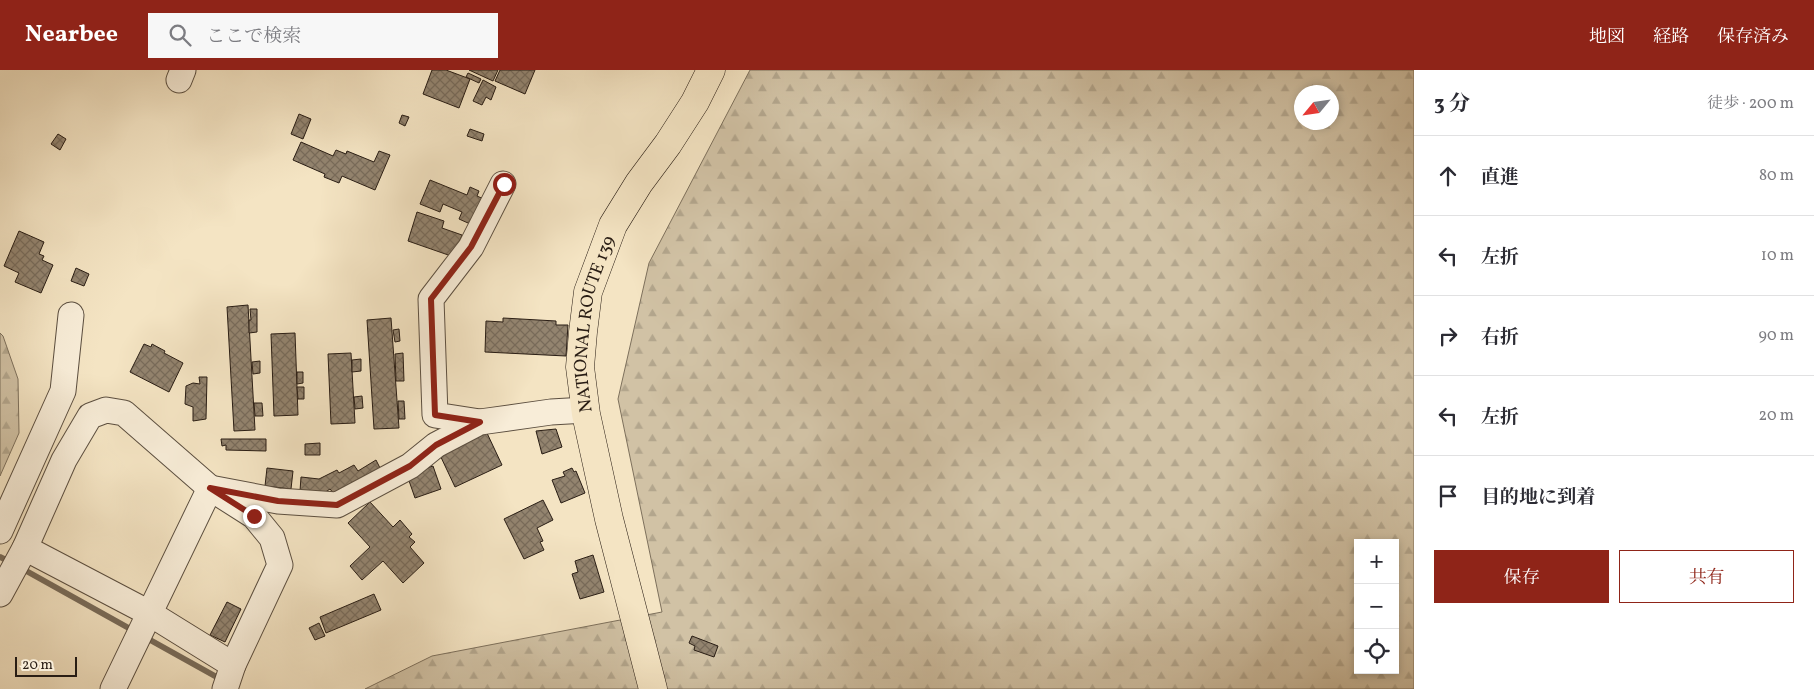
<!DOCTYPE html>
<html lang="ja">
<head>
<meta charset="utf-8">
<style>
  body { margin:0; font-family:Vollkorn,"Noto Serif JP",serif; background:#f7f7f7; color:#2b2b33 }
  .controls { position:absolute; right:15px; bottom:15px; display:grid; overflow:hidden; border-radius:0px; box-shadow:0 2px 8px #0003 }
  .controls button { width:45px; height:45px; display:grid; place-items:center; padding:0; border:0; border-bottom:1px solid #e1e1e2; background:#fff; color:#2b2b33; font:25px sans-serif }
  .compass { position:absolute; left:1294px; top:15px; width:45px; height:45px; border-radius:50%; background:#fff; box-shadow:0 2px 8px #0003; rotate:241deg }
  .scale { position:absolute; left:15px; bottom:12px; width:62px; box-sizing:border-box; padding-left:5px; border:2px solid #291d14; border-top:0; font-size:14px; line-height:18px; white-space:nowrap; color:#291d14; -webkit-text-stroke:4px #f8edd8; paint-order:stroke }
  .stop { position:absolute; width:15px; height:15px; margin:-11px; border:4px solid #8f2418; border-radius:50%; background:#fff }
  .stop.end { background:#8f2418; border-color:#fff; box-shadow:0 1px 5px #0008 }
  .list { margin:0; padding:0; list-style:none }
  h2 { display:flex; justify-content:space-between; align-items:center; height:65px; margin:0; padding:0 20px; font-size:21px }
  h2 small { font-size:16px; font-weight:400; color:#7c7c81 }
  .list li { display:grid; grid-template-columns:32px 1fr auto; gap:15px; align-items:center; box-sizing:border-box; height:80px; padding:0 20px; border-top:1px solid #e1e1e2 }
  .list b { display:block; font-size:19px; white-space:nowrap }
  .list em { font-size:16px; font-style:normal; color:#7c7c81 }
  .actions { display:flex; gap:10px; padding:15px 20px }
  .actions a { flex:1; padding:11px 0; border:1px solid #8f2418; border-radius:0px; text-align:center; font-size:18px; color:#8f2418 }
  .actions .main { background:#8f2418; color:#fff }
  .icon { flex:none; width:28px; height:28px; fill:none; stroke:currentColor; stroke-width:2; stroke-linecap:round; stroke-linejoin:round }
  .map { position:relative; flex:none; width:1414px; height:619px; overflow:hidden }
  header { display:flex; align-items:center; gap:30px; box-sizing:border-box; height:70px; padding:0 25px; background:#8f2418; color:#fff }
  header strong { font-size:24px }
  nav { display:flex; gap:28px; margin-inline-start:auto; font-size:18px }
  .search { width:350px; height:45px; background:#f7f7f7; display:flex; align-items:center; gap:12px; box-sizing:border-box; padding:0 18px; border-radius:0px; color:#7c7c81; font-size:19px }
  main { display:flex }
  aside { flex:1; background:#fff }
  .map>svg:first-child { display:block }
  .forest { fill:url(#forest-firs); stroke:#7d705c; fill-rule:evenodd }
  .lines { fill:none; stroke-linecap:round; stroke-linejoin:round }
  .stream { stroke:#796c5a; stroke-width:6 }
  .building { fill:url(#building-cross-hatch); stroke:#291d14 }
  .minor-casing { stroke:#5c4f40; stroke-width:27 }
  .highway-casing { stroke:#291d14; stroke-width:29 }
  .minor { stroke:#f8edd8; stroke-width:25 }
  .highway { stroke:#f4e4c3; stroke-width:28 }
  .route { stroke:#8f2418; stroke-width:6 }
  .labels { text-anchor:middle; stroke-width:4; stroke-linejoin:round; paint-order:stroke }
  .street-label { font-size:18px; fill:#291d14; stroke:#f8edd8 }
</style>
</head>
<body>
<header>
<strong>Nearbee</strong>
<div class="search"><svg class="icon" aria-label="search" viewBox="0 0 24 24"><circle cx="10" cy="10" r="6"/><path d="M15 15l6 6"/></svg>ここで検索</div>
<nav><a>地図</a><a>経路</a><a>保存済み</a></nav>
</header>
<main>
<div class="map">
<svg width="1414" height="619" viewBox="0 0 1414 619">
  <defs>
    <pattern id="forest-firs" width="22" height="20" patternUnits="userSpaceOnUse" patternTransform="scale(1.25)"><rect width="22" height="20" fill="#d1c2a5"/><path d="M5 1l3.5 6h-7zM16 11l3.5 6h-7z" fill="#b3a68d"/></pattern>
    <pattern id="building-cross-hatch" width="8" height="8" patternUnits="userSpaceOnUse" patternTransform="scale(1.25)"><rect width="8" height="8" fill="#93846f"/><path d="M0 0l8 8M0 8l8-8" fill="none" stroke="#786b5a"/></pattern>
  </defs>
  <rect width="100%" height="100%" fill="#f4e4c3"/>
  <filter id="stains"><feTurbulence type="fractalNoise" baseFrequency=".004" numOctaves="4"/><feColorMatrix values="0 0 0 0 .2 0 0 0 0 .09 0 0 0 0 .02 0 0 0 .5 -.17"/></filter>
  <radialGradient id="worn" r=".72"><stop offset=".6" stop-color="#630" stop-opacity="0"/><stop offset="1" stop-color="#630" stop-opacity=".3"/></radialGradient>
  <!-- forest -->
  <g class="forest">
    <path d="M750 0H1414V619H365L432 586 662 542 618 329 649 193ZM1302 22H1332V52H1302ZM1358 473H1395V600H1358Z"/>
    <path d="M0 263 3 266 18 309 19 363 0 406Z"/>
  </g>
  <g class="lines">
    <!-- stream -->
    <g class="stream">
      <path d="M0 487 12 493"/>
      <path d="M21 498 134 561"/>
      <path d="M143 566 222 610"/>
    </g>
  </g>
  <!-- building -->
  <g class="building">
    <path d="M432 0H446L470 9 459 38 423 24Z"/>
    <path d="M469 0H498L493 11Z"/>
    <path d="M500 0H535L525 24 495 11Z"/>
    <path d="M468 3 481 9 479 13 466 7Z"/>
    <path d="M483 10 496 17 491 30 486 27 482 35 473 31Z"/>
    <path d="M299 44 311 49 303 69 291 64Z"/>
    <path d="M402 45 409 47 405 56 399 53Z"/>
    <path d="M470 59 484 64 482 71 467 66Z"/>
    <path d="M58 64 66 69 60 80 51 74Z"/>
    <path d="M301 72 333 86 336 80 346 84 347 81 374 92 379 81 390 85 375 120 342 106 339 113 324 107 325 104 293 90Z"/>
    <path d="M430 110 467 125 470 117 479 121 477 126 488 131 477 157 459 149 462 142 443 134 440 142 420 134Z"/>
    <path d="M417 142 444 151 442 158 462 165 454 187 408 171Z"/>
    <path d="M19 161 44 172 39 184 44 186 42 190 53 195 41 223 15 212 19 203 4 196Z"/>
    <path d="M76 198 89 204 84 216 71 211Z"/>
    <path d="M248 235 255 360 234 361 227 237Z"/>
    <path d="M250 239H257V262L249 263V250H251Z"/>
    <path d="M391 248 399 358 374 359 367 250Z"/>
    <path d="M503 248 556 251V255H568L566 286 485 282 486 251 503 252Z"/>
    <path d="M399 259 400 271 395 272 393 260Z"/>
    <path d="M295 263 298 345 274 346 271 264Z"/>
    <path d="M144 274 151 277 152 274 165 281 164 283 183 293 169 322 130 302Z"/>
    <path d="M351 283 355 353 331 354 328 284Z"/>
    <path d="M403 283 404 311H396L395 284Z"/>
    <path d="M361 289V301L352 302V290Z"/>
    <path d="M260 291V303L253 304 252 292Z"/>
    <path d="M297 302H303V313L297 314Z"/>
    <path d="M199 307H207L206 349 193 351V337L185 334 186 316 193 313 200 314Z"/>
    <path d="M297 317H304V329H298Z"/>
    <path d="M362 326 363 338 355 339 354 327Z"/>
    <path d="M398 331H404L405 349H399Z"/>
    <path d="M254 333H262L263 346H255Z"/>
    <path d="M556 359 562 377 542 384 536 361Z"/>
    <path d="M486 361 502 395 455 417 439 383Z"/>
    <path d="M221 369H266V381L226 380V375L222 376Z"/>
    <path d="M320 373V385H305V374Z"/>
    <path d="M376 390 381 400 334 424 330 419 321 425 300 421 301 407 319 409 337 400 339 403 354 395 358 401Z"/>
    <path d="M433 396 441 419 415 428 407 405Z"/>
    <path d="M267 398 293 401 291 419 265 416Z"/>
    <path d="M572 398 574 402 576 401 585 423 561 433 552 410 565 406 563 402Z"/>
    <path d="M543 430 553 450 537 458 543 471 540 472 544 480 524 489 504 449Z"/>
    <path d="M370 432 393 457 400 450 412 464 409 467 415 472 410 477 424 493 403 513 383 491 362 510 350 496 370 477 348 453Z"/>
    <path d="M593 485 604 522 580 529 572 504 578 502 575 491Z"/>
    <path d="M374 524 381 540 326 563 320 547Z"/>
    <path d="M227 532 241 539 225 572 210 565Z"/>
    <path d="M319 553 325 566 315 570 309 558Z"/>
    <path d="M692 566 718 576 714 587 694 580 695 576 689 573Z"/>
  </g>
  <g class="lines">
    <!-- minor casing -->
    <g class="minor-casing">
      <g id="minor">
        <path d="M179 10 183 0"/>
        <path d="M480 352 435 345 431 229 471 177 503 114"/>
        <path d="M0 461 63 321 71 245"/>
        <path d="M25 478 149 543 233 595"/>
        <path d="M0 524 25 478 64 390 90 346 106 340 124 343 210 418 254 446 272 468 280 495 233 595 225 619"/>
        <path d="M113 619 210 418 278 431 337 435 410 396 436 375 480 352 551 342 586 340"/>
      </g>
    </g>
    <!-- highway casing -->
    <g class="highway-casing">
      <g id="highway">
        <path id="s1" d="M653 619 609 449 586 344 580 297 583 262 588 222 613 155 639 113 668 74 695 32 711 0"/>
      </g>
    </g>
    <!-- minor -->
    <use href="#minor" class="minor"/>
    <!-- highway -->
    <use href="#highway" class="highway"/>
  </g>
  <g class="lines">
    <!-- route -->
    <path class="route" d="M254 446 210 418 278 431 337 435 410 396 436 375 480 352 435 345 431 229 471 177 504 114"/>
  </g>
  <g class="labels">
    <!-- street labels -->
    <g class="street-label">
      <text dy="6" stroke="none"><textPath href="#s1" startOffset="375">NATIONAL ROUTE 139</textPath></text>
    </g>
  </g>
  <rect width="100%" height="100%" filter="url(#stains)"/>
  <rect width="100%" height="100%" fill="url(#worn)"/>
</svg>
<div class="controls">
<button>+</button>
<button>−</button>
<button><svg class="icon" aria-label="locate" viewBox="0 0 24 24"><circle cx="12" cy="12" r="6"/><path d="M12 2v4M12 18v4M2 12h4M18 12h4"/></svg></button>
</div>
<svg class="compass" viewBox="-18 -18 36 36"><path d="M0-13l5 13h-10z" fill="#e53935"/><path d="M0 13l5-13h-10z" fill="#7c7c81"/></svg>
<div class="scale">20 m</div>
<div class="stop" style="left:504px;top:114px"></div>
<div class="stop end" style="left:254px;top:446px"></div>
</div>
<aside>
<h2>3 分<small>徒歩 · 200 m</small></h2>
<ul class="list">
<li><svg class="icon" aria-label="ahead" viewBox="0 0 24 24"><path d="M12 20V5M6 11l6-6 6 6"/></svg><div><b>直進</b></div><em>80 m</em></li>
<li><svg class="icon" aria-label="left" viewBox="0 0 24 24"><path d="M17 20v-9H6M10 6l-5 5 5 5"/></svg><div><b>左折</b></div><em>10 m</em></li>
<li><svg class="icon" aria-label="right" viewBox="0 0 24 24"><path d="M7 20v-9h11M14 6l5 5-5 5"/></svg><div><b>右折</b></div><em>90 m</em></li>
<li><svg class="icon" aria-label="left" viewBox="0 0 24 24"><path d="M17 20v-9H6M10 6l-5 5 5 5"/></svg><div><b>左折</b></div><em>20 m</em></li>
<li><svg class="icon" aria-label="arrive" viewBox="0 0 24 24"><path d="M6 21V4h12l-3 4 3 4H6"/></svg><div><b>目的地に到着</b></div></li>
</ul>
<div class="actions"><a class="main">保存</a><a>共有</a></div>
</aside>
</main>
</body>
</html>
